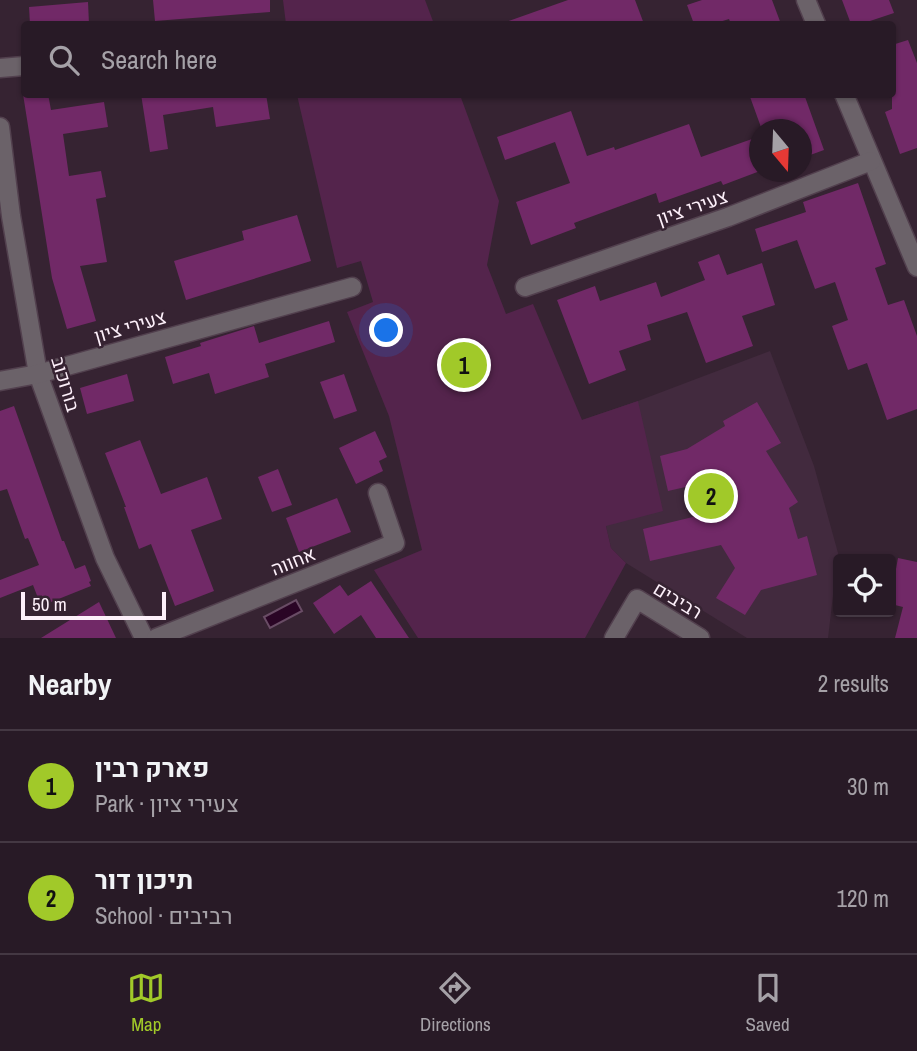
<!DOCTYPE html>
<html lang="en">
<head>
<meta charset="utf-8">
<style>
  body { margin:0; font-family:"Archivo Narrow",Heebo,sans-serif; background:#30232e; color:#f1f3f6 }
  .controls { position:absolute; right:21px; bottom:21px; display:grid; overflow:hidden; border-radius:7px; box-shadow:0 2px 5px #0004 }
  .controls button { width:63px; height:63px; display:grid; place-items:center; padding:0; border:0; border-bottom:2px solid #443843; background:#281a26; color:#f1f3f6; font:35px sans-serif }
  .compass { position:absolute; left:749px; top:119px; width:63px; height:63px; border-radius:50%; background:#281a26; box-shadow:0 2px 5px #0004; rotate:161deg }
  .scale { position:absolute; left:21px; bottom:18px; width:145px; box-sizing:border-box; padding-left:7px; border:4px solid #fdf0fa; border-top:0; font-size:19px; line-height:24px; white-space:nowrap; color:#fdf0fa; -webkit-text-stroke:5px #362332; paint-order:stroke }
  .you { position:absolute; left:387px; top:331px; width:24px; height:24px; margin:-18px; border:5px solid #fff; border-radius:50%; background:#1a73e8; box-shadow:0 0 0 10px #1a73e833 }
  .badge { display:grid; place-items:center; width:46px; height:46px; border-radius:50%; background:#a1c929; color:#111; font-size:23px; font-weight:700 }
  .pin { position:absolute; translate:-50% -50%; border:4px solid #fff; box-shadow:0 2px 7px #0006 }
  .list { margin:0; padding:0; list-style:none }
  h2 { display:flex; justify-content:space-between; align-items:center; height:91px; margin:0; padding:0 28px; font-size:30px }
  h2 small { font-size:23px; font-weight:400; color:#a5a1a7 }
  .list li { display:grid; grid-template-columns:46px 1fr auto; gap:21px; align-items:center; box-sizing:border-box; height:112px; padding:0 28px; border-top:2px solid #443843 }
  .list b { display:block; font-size:26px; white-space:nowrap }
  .list p { margin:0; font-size:23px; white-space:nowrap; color:#a5a1a7 }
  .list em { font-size:23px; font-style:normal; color:#a5a1a7 }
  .icon { flex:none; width:38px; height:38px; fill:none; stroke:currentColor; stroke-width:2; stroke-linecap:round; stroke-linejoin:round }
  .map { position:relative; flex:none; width:917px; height:638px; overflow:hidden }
  .search { position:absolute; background:#281a26; box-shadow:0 2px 5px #0004; left:21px; right:21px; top:21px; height:77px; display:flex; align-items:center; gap:18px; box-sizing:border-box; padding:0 24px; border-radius:7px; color:#a5a1a7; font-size:26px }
  .sheet { height:315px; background:#281a26 }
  nav { display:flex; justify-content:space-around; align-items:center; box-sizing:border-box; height:98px; border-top:2px solid #443843; background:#281a26; font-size:19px; color:#a5a1a7 }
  nav a { display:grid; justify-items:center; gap:4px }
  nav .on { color:#a1c929 }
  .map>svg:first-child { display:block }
  .built { fill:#422a3e }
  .green { fill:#54244c }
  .water { fill:#2a0525; stroke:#694c65; stroke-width:2 }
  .building { fill:#712967 }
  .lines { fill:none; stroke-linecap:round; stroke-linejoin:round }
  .street-casing { stroke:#52404e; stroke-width:21 }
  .street { stroke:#6b6269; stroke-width:18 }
  .labels { text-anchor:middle; stroke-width:5; stroke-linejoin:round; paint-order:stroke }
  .street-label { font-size:19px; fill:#fdf0fa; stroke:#362332 }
</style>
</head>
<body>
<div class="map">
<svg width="917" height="638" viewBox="0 0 917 638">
  <rect width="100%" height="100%" fill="#362332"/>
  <!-- built -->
  <path class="built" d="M770 351 814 466 838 553 828 638H747L626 563 611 548 582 420 638 401Z"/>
  <!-- green -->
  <g class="green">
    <path d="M283 0H425L434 24H286Z"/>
    <path d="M297 95H460L499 201 487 265 506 314 533 304 582 420 638 401 663 511 606 526 611 548 626 563 585 638H418L374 570 422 550 389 416 347 312 373 302 361 261 337 268Z"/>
  </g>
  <!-- water -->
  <path class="water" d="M296 600 302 611 270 628 264 617Z"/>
  <!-- building -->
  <g class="building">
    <path d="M153 0H270V12L155 21Z"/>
    <path d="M568 0H635L644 24H506V22Z"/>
    <path d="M702 0H772L781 24H731L729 19 713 24H694L687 5Z"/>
    <path d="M842 0H889L894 13 861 24H851Z"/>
    <path d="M88 2 89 24H30L29 7Z"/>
    <path d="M908 40 917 63V148L900 154 885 112 892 109V45Z"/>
    <path d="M23 94H48L51 110 104 102 108 127 63 134 69 176 101 171 106 197 96 199 107 262 80 266 96 321 67 329 52 278Z"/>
    <path d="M141 94H266L270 119 216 127 213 107 163 115 168 149 150 152Z"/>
    <path d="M749 94H804L824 150 802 158V130H762Z"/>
    <path d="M571 111 587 156 614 147 615 150 689 124 701 157 752 139 760 159V171L723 185 721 181 659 203 656 193 574 223 576 228 531 245 516 202 570 183 555 142 505 160 497 137Z"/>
    <path d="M858 183 886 264 875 268 888 305 904 300 917 336V409L887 420 867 363 848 370 832 326 848 320 835 282 815 289 797 240 762 252 755 229 806 212 803 202Z"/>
    <path d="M297 215 311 261 186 300 174 261 244 240 242 231Z"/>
    <path d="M719 254 727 275 762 263 775 305 742 316 753 346 706 363 687 312 647 325 651 340 619 351 626 370 589 384 557 300 595 286 600 301 656 282 661 297 705 280 698 262Z"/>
    <path d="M329 321 335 342 265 364 269 377 215 394 209 373 173 384 165 357 201 346 200 343 254 326 259 343Z"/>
    <path d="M127 374 134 401 87 414 80 388Z"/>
    <path d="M344 374 357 411 334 419 320 382Z"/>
    <path d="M757 402 781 443 766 451 798 502 789 508 798 539 807 536 817 575 761 590 745 615 716 598 735 568 721 545 650 561 643 529 697 516 690 486 668 491 660 456 687 449 725 426 723 421Z"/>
    <path d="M14 406 62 541H64L75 569 85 565 91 581 89 582 91 586 41 606 33 585 0 598V580L39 565 28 538 25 539 7 489 0 491V411Z"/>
    <path d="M375 431 387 457 379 461 383 471 356 484 339 448Z"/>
    <path d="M140 440 161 494 207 477 222 519 191 530 214 591 175 606 151 544 139 549 124 507H126L105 453Z"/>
    <path d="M278 469 292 505 272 512 258 477Z"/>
    <path d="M337 498 351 532 299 552 286 518Z"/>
    <path d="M898 558 917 562V638H895L903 607 891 604V596Z"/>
    <path d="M371 581 409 638H376L361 615 334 634 313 603 340 585 348 596Z"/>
    <path d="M99 602 116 638H41Z"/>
  </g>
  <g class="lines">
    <!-- street casing -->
    <g class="street-casing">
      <g id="street">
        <path d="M806 0 816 24"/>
        <path d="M0 68 24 66"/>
        <path d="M844 94 917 267"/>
        <path d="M0 127 11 216 38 374 105 558 144 638"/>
        <path d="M525 287 728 217 871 161"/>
        <path d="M0 381 38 374 352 287"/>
        <path d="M156 638 395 543 378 493"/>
        <path d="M614 638 637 599 700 638"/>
      </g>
    </g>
    <!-- street -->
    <use href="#street" class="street"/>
  </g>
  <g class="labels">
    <!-- street labels -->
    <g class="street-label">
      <text transform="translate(692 207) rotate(-19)" y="7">צעירי ציון</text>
      <text transform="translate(130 326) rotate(-16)" y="7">צעירי ציון</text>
      <text transform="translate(66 384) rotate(73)" y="7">בורוכוב</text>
      <text transform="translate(293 561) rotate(-22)" y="7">אחווה</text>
      <text transform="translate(678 600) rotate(31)" y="7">רביבים</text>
    </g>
  </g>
</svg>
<div class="controls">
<button><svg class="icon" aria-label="locate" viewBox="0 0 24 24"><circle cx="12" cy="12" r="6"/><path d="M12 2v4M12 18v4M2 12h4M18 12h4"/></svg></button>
</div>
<svg class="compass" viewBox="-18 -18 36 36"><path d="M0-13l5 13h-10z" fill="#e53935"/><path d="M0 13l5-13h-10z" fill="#a5a1a7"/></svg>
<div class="scale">50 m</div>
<div class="you"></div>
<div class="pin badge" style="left:464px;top:365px">1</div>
<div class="pin badge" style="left:711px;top:496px">2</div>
<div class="search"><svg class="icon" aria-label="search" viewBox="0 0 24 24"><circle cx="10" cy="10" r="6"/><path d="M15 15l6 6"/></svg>Search here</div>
</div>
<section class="sheet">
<h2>Nearby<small>2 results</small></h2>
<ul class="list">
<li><span class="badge">1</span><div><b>פארק רבין</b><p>Park · צעירי ציון</p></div><em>30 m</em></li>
<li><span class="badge">2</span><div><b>תיכון דור</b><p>School · רביבים</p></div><em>120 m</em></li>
</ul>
</section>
<nav>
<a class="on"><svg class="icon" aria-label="map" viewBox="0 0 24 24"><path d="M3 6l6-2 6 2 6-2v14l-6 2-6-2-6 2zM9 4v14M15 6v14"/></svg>Map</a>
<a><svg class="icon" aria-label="directions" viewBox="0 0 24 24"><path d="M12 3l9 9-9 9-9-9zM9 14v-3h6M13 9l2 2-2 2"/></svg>Directions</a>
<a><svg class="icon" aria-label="saved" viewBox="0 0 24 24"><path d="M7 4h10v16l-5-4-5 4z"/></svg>Saved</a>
</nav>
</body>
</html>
